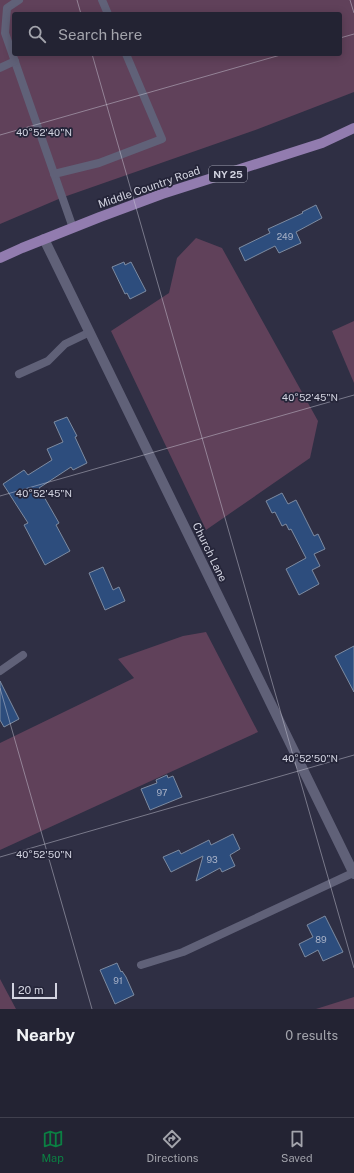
<!DOCTYPE html>
<html lang="en">
<head>
<meta charset="utf-8">
<style>
  body { margin:0; font-family:"Public Sans",sans-serif; background:#2f2f3f; color:#f1f3f6 }
  .scale { position:absolute; left:12px; bottom:10px; width:45px; box-sizing:border-box; padding-left:4px; border:2px solid #d2d3e0; border-top:0; font-size:11px; line-height:14px; white-space:nowrap; color:#d2d3e0; -webkit-text-stroke:3px #252539; paint-order:stroke }
  .list { margin:0; padding:0; list-style:none }
  h2 { display:flex; justify-content:space-between; align-items:center; height:52px; margin:0; padding:0 16px; font-size:17px }
  h2 small { font-size:13px; font-weight:400; color:#a3a4ac }
  .icon { flex:none; width:22px; height:22px; fill:none; stroke:currentColor; stroke-width:2; stroke-linecap:round; stroke-linejoin:round }
  .map { position:relative; flex:none; width:354px; height:1009px; overflow:hidden }
  .search { position:absolute; background:#232333; box-shadow:0 2px 10px #0003; left:12px; right:12px; top:12px; height:44px; display:flex; align-items:center; gap:10px; box-sizing:border-box; padding:0 14px; border-radius:4px; color:#a3a4ac; font-size:15px }
  .sheet { height:108px; background:#232333 }
  nav { display:flex; justify-content:space-around; align-items:center; box-sizing:border-box; height:56px; border-top:1px solid #40404e; background:#232333; font-size:11px; color:#a3a4ac }
  nav a { display:grid; justify-items:center; gap:2px }
  nav .on { color:#0b8043 }
  .map>svg:first-child { display:block }
  .green { fill:#60415a; fill-rule:evenodd }
  .building { fill:#2d4d7d; stroke:#7d8ba1 }
  .lines { fill:none; stroke-linecap:round; stroke-linejoin:round }
  .service { stroke:#606178; stroke-width:8 }
  .minor { stroke:#606178; stroke-width:10 }
  .primary { stroke:#927caf; stroke-width:10 }
  .ticks { fill:none; stroke:#d2d3e0; stroke-width:1; stroke-opacity:0.45 }
  .labels { text-anchor:middle; stroke-width:3.5; stroke-linejoin:round; paint-order:stroke }
  .number-label { font-size:9px; fill:#a9b2c7 }
  .shield { fill:#252539; stroke:#9e9fae; stroke-width:1 }
  .shield-label { font-size:10px; font-weight:bold; fill:#d2d3e0 }
  .street-label { font-size:11px; fill:#d2d3e0; stroke:#252539 }
  .ticks-label { font-size:10px; text-anchor:middle; fill:#d2d3e0; stroke:#252539; stroke-width:3.5; stroke-linejoin:round; paint-order:stroke }
</style>
</head>
<body>
<div class="map">
<svg width="354" height="1009" viewBox="0 0 354 1009">
  <rect width="100%" height="100%" fill="#2f2f44"/>
  <!-- green -->
  <g class="green">
    <path d="M0 0H354V92L258 129 61 198 0 224ZM14 14H340V54H14Z"/>
    <path d="M196 238 222 248 318 421 310 458 206 530 111 331 169 293 177 258Z"/>
    <path d="M354 321V383L332 331Z"/>
    <path d="M206 632 258 732 0 850V743L134 678 118 659 183 636Z"/>
    <path d="M0 979 16 1009H0Z"/>
    <path d="M354 997V1009H316Z"/>
  </g>
  <!-- building -->
  <g class="building">
    <path d="M316 205 322 218 296 232 301 243 279 253 275 246 245 261 239 248 270 233 268 229 303 213 302 212Z"/>
    <path d="M124 262 125 265 131 262 146 291 130 299 127 293 125 294 112 267Z"/>
    <path d="M67 417 77 436 75 437 87 463 73 470 71 467 39 488 59 523 56 525 70 551 45 565 24 525 28 523 3 484 24 470 28 475 52 460 47 449 63 442 54 422Z"/>
    <path d="M282 493 288 504 296 500 314 536 318 534 325 549 314 554 320 566 312 570 319 584 299 595 286 569 306 558 291 529 289 530 286 524 282 526 275 512 272 513 266 501Z"/>
    <path d="M103 567 113 590 119 587 125 601 105 610 89 573Z"/>
    <path d="M354 646V692L335 656Z"/>
    <path d="M0 681 19 719 4 727 0 720Z"/>
    <path d="M167 775 168 778 173 776 182 797 150 810 141 789 157 783 156 780Z"/>
    <path d="M233 834 240 849 230 855 235 866 222 872 220 868 196 881 203 856 171 872 163 857 179 850 181 854 209 840 211 845Z"/>
    <path d="M325 916 343 952 323 961 318 950 305 957 299 944 313 937 307 925Z"/>
    <path d="M117 963 121 972 122 971 126 977 134 995 115 1004 100 970Z"/>
  </g>
  <g class="lines">
    <!-- service -->
    <g class="service">
      <path d="M19 0 7 8 5 33 73 228"/>
      <path d="M102 0 108 14"/>
      <path d="M0 68 15 61"/>
      <path d="M54 174 99 163 162 139 126 54"/>
      <path d="M19 374 48 361 65 344 90 332"/>
      <path d="M0 671 23 655"/>
      <path d="M141 965 183 952 353 873"/>
    </g>
    <!-- minor -->
    <path class="minor" d="M44 239 354 874"/>
    <!-- primary -->
    <path class="primary" d="M0 258 22 248 100 217 162 194 322 143 354 128"/>
  </g>
  <!-- ticks -->
  <path class="ticks" d="M77 0 81 14M350 0 354 13M340 38 354 34M92 54 354 968M0 135 284 54M0 496 354 395M0 688 92 1009M0 857 354 755"/>
  <g class="labels">
    <!-- number labels -->
    <g class="number-label">
      <text x="285" y="240">249</text>
      <text x="162" y="796">97</text>
      <text x="212" y="863">93</text>
      <text x="321" y="943">89</text>
      <text x="118" y="984">91</text>
    </g>
    <!-- shield labels -->
    <rect class="shield" x="209" y="166" width="38" height="16" rx="3"/>
    <g class="shield-label">
      <text x="228" y="178">NY 25</text>
    </g>
    <!-- street labels -->
    <g class="street-label">
      <text transform="translate(149 187) rotate(-19)" y="4">Middle Country Road</text>
      <text transform="translate(210 552) rotate(64)" y="4">Church Lane</text>
    </g>
  </g>
  <g class="ticks-label">
    <text x="44" y="136">40°52'40"N</text>
    <text x="310" y="401">40°52'45"N</text>
    <text x="44" y="497">40°52'45"N</text>
    <text x="310" y="762">40°52'50"N</text>
    <text x="44" y="858">40°52'50"N</text>
  </g>
</svg>
<div class="scale">20 m</div>
<div class="search"><svg class="icon" aria-label="search" viewBox="0 0 24 24"><circle cx="10" cy="10" r="6"/><path d="M15 15l6 6"/></svg>Search here</div>
</div>
<section class="sheet">
<h2>Nearby<small>0 results</small></h2>
<ul class="list">
</ul>
</section>
<nav>
<a class="on"><svg class="icon" aria-label="map" viewBox="0 0 24 24"><path d="M3 6l6-2 6 2 6-2v14l-6 2-6-2-6 2zM9 4v14M15 6v14"/></svg>Map</a>
<a><svg class="icon" aria-label="directions" viewBox="0 0 24 24"><path d="M12 3l9 9-9 9-9-9zM9 14v-3h6M13 9l2 2-2 2"/></svg>Directions</a>
<a><svg class="icon" aria-label="saved" viewBox="0 0 24 24"><path d="M7 4h10v16l-5-4-5 4z"/></svg>Saved</a>
</nav>
</body>
</html>
